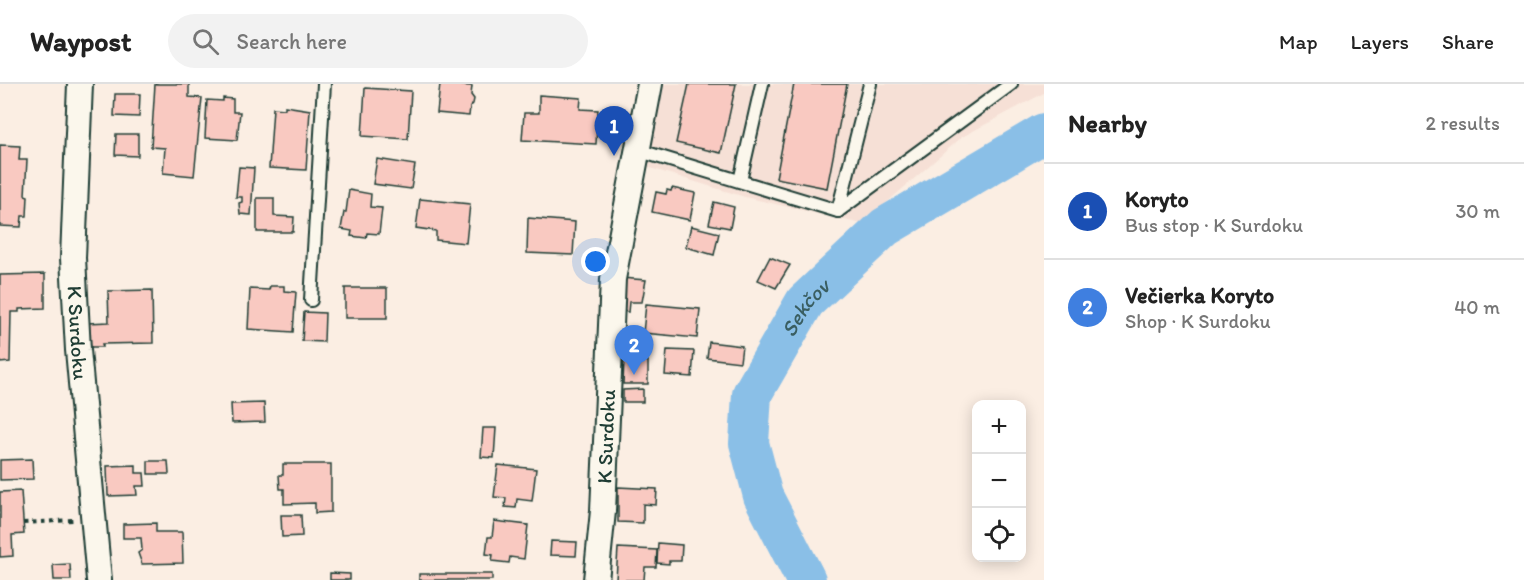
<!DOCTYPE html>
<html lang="en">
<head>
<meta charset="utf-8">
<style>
  body { margin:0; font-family:Itim,sans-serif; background:#f2f2f2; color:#222 }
  .controls { position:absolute; right:18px; bottom:18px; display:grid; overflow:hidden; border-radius:12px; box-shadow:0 3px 15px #0003 }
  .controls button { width:54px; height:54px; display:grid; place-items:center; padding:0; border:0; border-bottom:2px solid #e0e0e0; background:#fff; color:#222; font:30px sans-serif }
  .you { position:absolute; left:596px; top:178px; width:21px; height:21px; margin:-15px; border:4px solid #fff; border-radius:50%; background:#1a73e8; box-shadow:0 0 0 9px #1a73e833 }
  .badge { display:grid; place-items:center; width:39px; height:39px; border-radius:50%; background:#1f6fb2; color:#fff; font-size:20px; font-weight:700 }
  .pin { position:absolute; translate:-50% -50px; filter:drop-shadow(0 2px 3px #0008) }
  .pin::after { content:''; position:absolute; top:32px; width:21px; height:18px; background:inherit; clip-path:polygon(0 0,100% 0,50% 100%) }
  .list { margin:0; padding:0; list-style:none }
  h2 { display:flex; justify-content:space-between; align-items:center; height:78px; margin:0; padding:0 24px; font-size:26px }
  h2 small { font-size:20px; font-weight:400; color:#767676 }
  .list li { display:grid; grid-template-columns:39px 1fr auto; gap:18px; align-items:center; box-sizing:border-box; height:96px; padding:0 24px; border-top:2px solid #e0e0e0 }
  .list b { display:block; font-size:22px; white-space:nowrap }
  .list p { margin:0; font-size:20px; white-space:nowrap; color:#767676 }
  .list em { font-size:20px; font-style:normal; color:#767676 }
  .icon { flex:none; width:33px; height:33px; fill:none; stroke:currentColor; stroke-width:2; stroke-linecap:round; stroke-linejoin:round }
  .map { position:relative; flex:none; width:1044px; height:496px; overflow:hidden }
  header { display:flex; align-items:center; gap:36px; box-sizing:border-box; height:84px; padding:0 30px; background:#fff; border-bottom:2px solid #e0e0e0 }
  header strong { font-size:28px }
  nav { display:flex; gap:33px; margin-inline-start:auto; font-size:21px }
  .search { width:420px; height:54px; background:#f2f2f2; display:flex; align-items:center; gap:15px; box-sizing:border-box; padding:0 21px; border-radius:33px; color:#767676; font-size:22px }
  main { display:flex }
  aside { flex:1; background:#fff }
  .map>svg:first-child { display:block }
  .built { fill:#f6e0d6 }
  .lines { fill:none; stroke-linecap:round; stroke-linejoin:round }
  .river { stroke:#8abfe7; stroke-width:40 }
  .building { fill:#f9c9c1; stroke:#1f3d34; stroke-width:1.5 }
  .lane-casing { stroke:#1f3d34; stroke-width:16 }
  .street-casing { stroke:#1f3d34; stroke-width:28 }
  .path { stroke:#1f3d34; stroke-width:4; stroke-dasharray:4.5 4.5; stroke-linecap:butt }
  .lane { stroke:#fbf7ec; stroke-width:12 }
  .street { stroke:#fbf7ec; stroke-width:24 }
  .labels { text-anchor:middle; stroke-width:4.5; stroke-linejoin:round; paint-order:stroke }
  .street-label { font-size:21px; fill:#1f3d34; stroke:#fbf7ec }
  .water-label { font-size:22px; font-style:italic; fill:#3a5e61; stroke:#fbf7ec }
</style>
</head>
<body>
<header>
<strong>Waypost</strong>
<div class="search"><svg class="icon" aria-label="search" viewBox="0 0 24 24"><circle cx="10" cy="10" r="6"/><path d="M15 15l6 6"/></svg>Search here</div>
<nav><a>Map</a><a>Layers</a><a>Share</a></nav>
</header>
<main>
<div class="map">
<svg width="1044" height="496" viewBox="0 0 1044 496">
  <rect width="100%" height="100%" fill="#fbeee3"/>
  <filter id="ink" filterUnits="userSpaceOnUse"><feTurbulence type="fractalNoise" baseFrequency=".0167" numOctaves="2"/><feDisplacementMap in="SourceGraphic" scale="12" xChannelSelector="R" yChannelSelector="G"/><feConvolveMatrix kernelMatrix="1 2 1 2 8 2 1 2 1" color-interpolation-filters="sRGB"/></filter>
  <g filter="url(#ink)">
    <!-- built -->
    <path class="built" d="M643 0H1044V9L962 53 862 140 745 113 624 76Z"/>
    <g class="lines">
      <!-- river -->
      <path class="river" id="s1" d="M806 496 763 412 749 359 752 310 805 218 885 143 1044 49"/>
    </g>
    <!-- building -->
    <g class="building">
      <path d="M155 0H189V13L202 14 194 92 163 89 165 64 151 63Z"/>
      <path d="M440 0 472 2 471 11 474 15 473 20 470 23 469 32 437 29Z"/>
      <path d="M689 0H736L721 69 676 59Z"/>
      <path d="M794 0H847L827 104 776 94Z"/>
      <path d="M365 4 411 7 408 55 362 52Z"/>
      <path d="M115 10H140L139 33 114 32Z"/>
      <path d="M539 11 581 14 580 25 598 26 596 60 522 56 524 29H539Z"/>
      <path d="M223 14 233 15V28H240L237 56 205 54 207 16 223 17Z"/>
      <path d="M285 22 310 26 306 86 269 84 273 24 285 25Z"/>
      <path d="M116 50H138V72L115 71Z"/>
      <path d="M0 61 20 62 19 76H27L25 111 28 112 27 132H22L21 143 0 142Z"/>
      <path d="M377 75 415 81 411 105 373 100Z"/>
      <path d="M239 83 254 84 251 131 240 130 239 119 242 118V113H236Z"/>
      <path d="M672 104 695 109 690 136 652 128 656 108 666 110 667 106 671 107Z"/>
      <path d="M349 106 371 110 370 123 382 124 379 150 367 149 366 154 351 152 352 147 341 145 344 128H346Z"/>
      <path d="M257 114H274V132L294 133 293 148H257Z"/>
      <path d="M420 115 470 120 466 159 436 156V147L416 144Z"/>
      <path d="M714 118 734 123 730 144 709 140Z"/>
      <path d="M528 134 575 138 573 171 527 169Z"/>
      <path d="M691 142 719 149 714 171 686 163Z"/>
      <path d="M770 173 790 181 776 204 758 196Z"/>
      <path d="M45 190V224L19 225V228H11L10 278 0 279V191Z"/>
      <path d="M621 194 646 196 642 218H629L628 228 618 226Z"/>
      <path d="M270 202H284V207L296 208 293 248 248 245 250 205 269 206Z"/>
      <rect x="345" y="204" width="42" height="30"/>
      <path d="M152 206 153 259 102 260 103 263H88L87 239 109 238 108 207Z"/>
      <path d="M646 220 700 225 697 254 643 249Z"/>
      <path d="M304 228 325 229 324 258 302 257Z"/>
      <path d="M709 258 742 262 740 278 707 274Z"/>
      <path d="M667 266 694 267 692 293 665 291Z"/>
      <path d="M624 277H648V300H623Z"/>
      <path d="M643 305V318H623V306Z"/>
      <path d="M264 319 265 338 232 339 231 320Z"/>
      <path d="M483 344H496L494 374 481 373Z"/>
      <path d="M32 375 33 395 0 396V376Z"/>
      <path d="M148 377H168L169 390H148Z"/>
      <path d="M283 380H331V428L315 429V419L284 420V405H280L279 391H283Z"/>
      <path d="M136 381V389H144L145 402H136L137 411 108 412 107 382Z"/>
      <path d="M498 381 536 385 532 417 517 415 516 424 505 423 506 414 494 413Z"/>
      <path d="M618 403 657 405 656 421 643 420V439L618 438Z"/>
      <path d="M21 407 24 450 12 451 13 472 0 473V408Z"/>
      <path d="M281 431H301L302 452 282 453Z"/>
      <path d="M494 437 528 441 524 475 510 473 509 479 492 477 493 471 486 470 488 453H492Z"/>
      <path d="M156 439V448H182L183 479 142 480 138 469 142 466 141 454H123V440Z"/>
      <path d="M551 457 577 458 576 472 550 471Z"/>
      <path d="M658 459 682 461 681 477H669V480L657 479Z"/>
      <path d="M618 464 657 466 656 483H645L644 496H616Z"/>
      <path d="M70 480 71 496H54L53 481Z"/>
      <path d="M330 489 350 490V496H330Z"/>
      <rect x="419" y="490" width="73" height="6"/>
    </g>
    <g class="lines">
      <!-- lane casing -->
      <g class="lane-casing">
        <g id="lane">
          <path d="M637 66 838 127 1011 0"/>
          <path d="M740 97 762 0"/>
          <path d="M838 127 870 0"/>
          <path d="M311 216 324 0"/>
        </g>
      </g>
      <!-- street casing -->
      <g class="street-casing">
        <g id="street">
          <path id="s2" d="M80 0 73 174 78 266 99 496"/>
          <path id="s3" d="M596 496 603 427 613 195 650 0"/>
        </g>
      </g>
      <!-- path -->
      <path class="path" d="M23 439 73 436"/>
      <!-- lane -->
      <use href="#lane" class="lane"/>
      <!-- street -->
      <use href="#street" class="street"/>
    </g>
  </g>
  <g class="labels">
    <!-- street labels -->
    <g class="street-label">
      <text dy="7" stroke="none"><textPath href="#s2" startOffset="249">K Surdoku</textPath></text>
      <text dy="7" stroke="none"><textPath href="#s3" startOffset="144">K Surdoku</textPath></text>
    </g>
    <!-- water labels -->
    <g class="water-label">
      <text dy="8" stroke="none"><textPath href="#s1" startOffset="300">Sekčov</textPath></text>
    </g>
  </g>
</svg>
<div class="controls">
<button>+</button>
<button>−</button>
<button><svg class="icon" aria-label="locate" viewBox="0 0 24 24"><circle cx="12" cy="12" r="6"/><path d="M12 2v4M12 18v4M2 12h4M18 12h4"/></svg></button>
</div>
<div class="you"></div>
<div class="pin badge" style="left:614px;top:72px;background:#1a4fb4">1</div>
<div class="pin badge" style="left:634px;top:291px;background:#3f7fe0">2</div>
</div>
<aside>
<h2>Nearby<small>2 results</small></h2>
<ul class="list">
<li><span class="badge" style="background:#1a4fb4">1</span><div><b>Koryto</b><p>Bus stop · K Surdoku</p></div><em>30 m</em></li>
<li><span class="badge" style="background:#3f7fe0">2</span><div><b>Večierka Koryto</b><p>Shop · K Surdoku</p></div><em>40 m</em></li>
</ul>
</aside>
</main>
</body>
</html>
